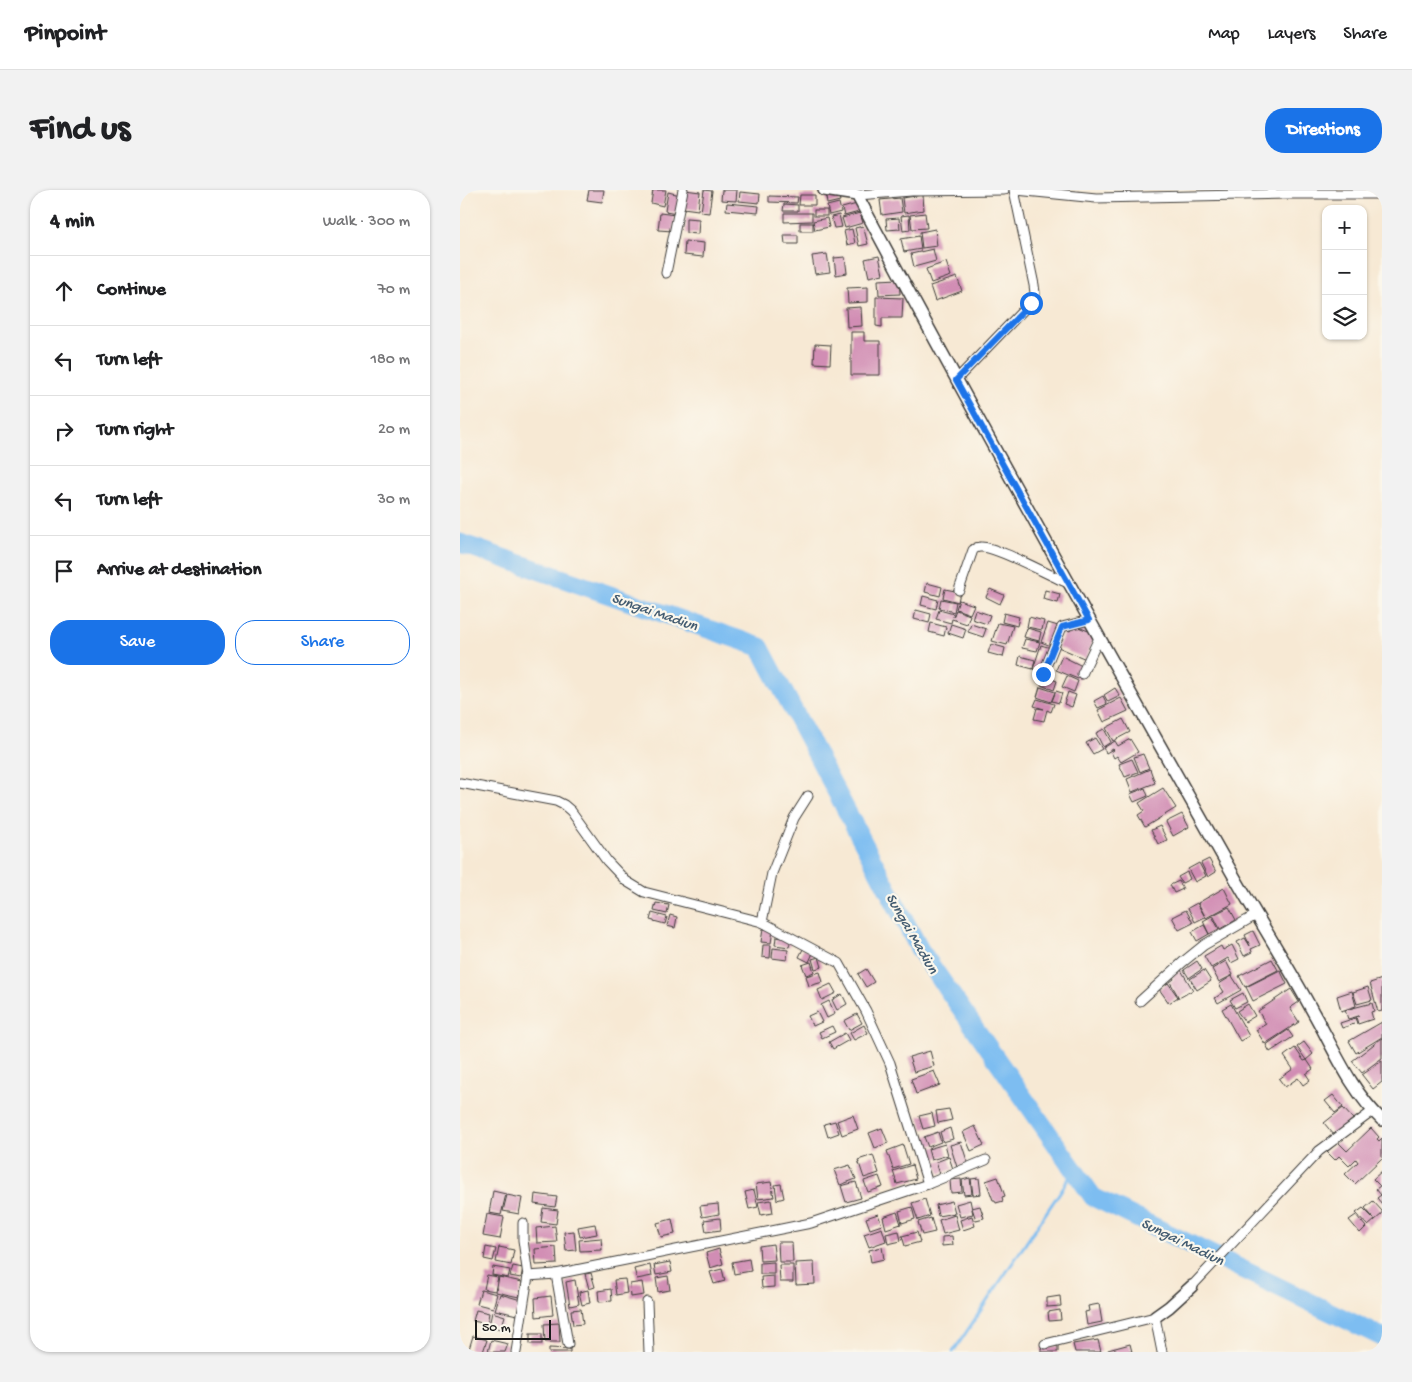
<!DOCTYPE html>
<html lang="en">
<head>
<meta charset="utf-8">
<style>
  body { margin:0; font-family:"Gochi Hand",sans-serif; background:#f2f2f2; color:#202124 }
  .controls { position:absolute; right:15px; top:15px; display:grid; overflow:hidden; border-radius:10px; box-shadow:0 1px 4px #0004 }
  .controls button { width:45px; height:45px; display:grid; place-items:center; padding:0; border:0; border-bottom:1px solid #e0e0e0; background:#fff; color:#202124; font:25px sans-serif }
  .scale { position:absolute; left:15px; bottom:12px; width:76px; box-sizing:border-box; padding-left:5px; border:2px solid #1c1c1c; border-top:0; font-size:14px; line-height:18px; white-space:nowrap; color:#1c1c1c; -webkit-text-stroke:4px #fbf7ec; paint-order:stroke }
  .stop { position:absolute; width:15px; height:15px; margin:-11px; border:4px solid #1a73e8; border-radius:50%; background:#fff }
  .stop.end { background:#1a73e8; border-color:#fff; box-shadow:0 1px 5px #0008 }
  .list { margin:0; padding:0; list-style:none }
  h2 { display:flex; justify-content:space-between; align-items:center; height:65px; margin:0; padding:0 20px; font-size:21px }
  h2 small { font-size:16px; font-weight:400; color:#757577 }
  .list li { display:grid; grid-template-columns:32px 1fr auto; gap:15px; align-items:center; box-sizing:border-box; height:70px; padding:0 20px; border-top:1px solid #e0e0e0 }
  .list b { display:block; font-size:19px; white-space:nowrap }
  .list em { font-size:16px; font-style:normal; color:#757577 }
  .actions { display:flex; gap:10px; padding:15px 20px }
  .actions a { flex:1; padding:11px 0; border:1px solid #1a73e8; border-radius:20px; text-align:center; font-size:18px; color:#1a73e8 }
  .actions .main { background:#1a73e8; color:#fff }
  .icon { flex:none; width:28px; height:28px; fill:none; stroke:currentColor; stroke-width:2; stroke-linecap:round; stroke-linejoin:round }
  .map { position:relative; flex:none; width:922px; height:1162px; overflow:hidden; border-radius:20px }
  header { display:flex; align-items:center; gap:30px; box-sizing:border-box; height:70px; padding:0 25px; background:#fff; border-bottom:1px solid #e0e0e0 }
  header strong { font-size:24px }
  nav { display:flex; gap:28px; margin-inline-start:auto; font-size:18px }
  .intro { display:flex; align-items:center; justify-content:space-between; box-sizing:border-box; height:120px; padding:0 30px }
  h1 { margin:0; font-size:35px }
  .button { padding:12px 22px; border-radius:20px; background:#1a73e8; color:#fff; font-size:18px; font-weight:700 }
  main { display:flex; gap:30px; padding:0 30px }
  aside { flex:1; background:#fff; border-radius:20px; box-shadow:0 1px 4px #0004 }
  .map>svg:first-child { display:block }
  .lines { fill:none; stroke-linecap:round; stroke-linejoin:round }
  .stream { stroke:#7dbdf1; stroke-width:3 }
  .river { stroke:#7dbdf1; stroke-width:19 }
  .building { fill:#d18db4 }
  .minor-casing { stroke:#3d3b38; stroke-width:11 }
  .tertiary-casing { stroke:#3d3b38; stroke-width:14 }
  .minor { stroke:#fff; stroke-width:9 }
  .tertiary { stroke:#fff; stroke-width:11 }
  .route { stroke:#1a73e8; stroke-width:6 }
  .labels { text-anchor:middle; stroke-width:4.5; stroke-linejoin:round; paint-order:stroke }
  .water-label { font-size:15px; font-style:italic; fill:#435c71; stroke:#fbf7ec }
</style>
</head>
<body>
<header>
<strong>Pinpoint</strong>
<nav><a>Map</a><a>Layers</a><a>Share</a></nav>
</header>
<div class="intro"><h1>Find us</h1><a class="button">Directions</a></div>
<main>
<aside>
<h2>4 min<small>Walk · 300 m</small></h2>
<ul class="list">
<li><svg class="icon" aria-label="ahead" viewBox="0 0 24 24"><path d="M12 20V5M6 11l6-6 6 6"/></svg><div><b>Continue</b></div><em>70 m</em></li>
<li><svg class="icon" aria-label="left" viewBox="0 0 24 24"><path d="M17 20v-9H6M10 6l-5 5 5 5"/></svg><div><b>Turn left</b></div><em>180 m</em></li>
<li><svg class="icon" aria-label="right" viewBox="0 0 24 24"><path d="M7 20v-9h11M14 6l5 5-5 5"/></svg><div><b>Turn right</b></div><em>20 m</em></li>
<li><svg class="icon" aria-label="left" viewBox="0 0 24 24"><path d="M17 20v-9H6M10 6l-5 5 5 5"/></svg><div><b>Turn left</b></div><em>30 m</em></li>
<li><svg class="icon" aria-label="arrive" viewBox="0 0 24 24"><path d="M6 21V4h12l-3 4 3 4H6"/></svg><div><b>Arrive at destination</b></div></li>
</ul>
<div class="actions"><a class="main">Save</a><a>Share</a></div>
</aside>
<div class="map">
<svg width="922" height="1162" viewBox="0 0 922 1162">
  <rect width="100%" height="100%" fill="#fbf7ec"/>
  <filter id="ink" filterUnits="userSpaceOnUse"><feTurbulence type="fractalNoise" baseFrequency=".02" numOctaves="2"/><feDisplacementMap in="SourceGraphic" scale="10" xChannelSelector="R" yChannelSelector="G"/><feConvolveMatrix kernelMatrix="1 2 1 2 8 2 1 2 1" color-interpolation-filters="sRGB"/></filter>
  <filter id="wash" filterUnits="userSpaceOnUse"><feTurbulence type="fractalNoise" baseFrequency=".0096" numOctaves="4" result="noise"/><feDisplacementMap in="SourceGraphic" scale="20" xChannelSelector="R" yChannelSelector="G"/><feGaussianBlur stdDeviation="1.12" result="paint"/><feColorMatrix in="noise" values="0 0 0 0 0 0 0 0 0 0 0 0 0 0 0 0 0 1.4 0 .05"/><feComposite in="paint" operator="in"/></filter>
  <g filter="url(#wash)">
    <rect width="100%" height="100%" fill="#f7e9d4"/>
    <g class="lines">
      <!-- stream -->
      <path class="stream" d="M493 1162 614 981"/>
      <!-- river -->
      <path class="river" d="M0 353 300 457 460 760 633 1007 922 1147"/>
    </g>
    <g id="blocks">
      <!-- building -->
      <g class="building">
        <path d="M129 0H144L142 12 127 10Z"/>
        <path d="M193 0H206L203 16 191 13Z"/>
        <path d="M225 0 240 2 238 20 223 18Z"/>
        <path d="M244 0 252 1 249 23 241 22Z"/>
        <path d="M262 0H277L276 11 261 10Z"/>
        <path d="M208 2 220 5 217 23 205 21Z"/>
        <path d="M280 2 300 4 299 13 279 11Z"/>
        <path d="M378 4 380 11 367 14 366 7Z"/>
        <path d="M340 5H355V15H339Z"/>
        <path d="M463 5 464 20 444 23 442 8Z"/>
        <path d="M309 6 338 7 337 13 309 12Z"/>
        <path d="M440 8 442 22 422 25 420 10Z"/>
        <path d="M267 13 299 16 298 23 266 20Z"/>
        <path d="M379 13 381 22 369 25 367 16Z"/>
        <path d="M324 14 338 15V21H323Z"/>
        <path d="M397 14 399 22 384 26 382 18Z"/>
        <rect x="354" y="20" width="13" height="6"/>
        <path d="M200 23 215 25 213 41 198 40Z"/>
        <path d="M324 23H352V31L324 32Z"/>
        <path d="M400 23 403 33 385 38 382 28Z"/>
        <path d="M465 23 467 38 452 39 450 25Z"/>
        <path d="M379 25 382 37 374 38 371 27Z"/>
        <path d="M449 25 450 40 443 41 441 26Z"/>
        <path d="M226 28 239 29 238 44 226 43Z"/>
        <path d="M367 28 369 37 355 40 353 31Z"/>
        <path d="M439 28 440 39 427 40 426 29Z"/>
        <rect x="340" y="33" width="13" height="8"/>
        <path d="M403 36 408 54 399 56 395 38Z"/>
        <path d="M392 39 395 53 387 55 384 41Z"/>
        <path d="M475 39 477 56 462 58 460 42Z"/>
        <path d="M324 45H338V54H325Z"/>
        <path d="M459 46 461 59 444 62 441 49Z"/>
        <path d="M225 51 244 53 243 67 224 65Z"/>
        <path d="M473 59 476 71 454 77 451 64Z"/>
        <path d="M367 64 370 82 355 84 352 66Z"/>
        <path d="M419 66 423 84 409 87 405 69Z"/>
        <path d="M385 67 387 83 376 85 374 68Z"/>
        <path d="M486 72 491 86 471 93 466 79Z"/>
        <path d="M497 87 502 101 475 111 470 96Z"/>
        <path d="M439 89 440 104 419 105 418 90Z"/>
        <path d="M408 97V112L388 113 387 98Z"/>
        <path d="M416 107 443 108 442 128H422V137L416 136Z"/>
        <path d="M401 117 402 136 387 137 386 118Z"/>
        <path d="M391 142H404V151H420V185H391Z"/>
        <path d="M355 154 371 155 370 174 354 173Z"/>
        <path d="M467 393 482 397 480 406 465 402Z"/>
        <path d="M485 399 500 402 498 412 483 408Z"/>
        <path d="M530 399 544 405 540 414 526 407Z"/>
        <path d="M585 400 600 404 598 413 583 409Z"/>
        <path d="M463 406 478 410 476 419 461 415Z"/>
        <path d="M481 409 496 412 494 422 479 418Z"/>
        <path d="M499 410 514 415 510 424 496 419Z"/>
        <path d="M456 420 471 424 469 433 454 429Z"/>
        <path d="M479 420 494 424 493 427 496 420 510 425 507 434 492 429 491 433 476 429Z"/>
        <path d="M515 420 530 425 527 434 512 429Z"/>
        <path d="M544 423 559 427 557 436 542 432Z"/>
        <path d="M569 427 584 431 582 440 567 437Z"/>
        <path d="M471 433 486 437 484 446 469 442Z"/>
        <path d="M538 433 553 436 547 455 532 451Z"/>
        <path d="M588 433 598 436 591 456 581 452Z"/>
        <path d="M491 434 506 439 503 448 488 443Z"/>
        <path d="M511 434 526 439 523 447 508 442Z"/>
        <path d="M613 435 636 444 626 469 598 457 606 439 610 441Z"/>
        <path d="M567 438 581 442 579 451 564 447Z"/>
        <path d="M565 449 580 452 577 461 562 458Z"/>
        <path d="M531 454 545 458 543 467 528 463Z"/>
        <path d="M581 455 591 458 583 482 573 479Z"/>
        <path d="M560 466 575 470 573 479 558 475Z"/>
        <path d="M602 466 624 477 618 489 596 480Z"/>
        <path d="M584 486 597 491 594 500 581 495Z"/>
        <path d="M607 486 618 491 614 502 602 497Z"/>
        <path d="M580 497 595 502 591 512 577 507Z"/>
        <path d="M655 498 660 506 648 512 644 505Z"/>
        <path d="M596 501 602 503 599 513 592 511Z"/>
        <path d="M608 502 616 505 612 517 604 514Z"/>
        <path d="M643 506 647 514 638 518 634 511Z"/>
        <path d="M661 508 668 521 644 532 638 520Z"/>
        <path d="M577 509 594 514 591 522 587 520 584 531 574 529 577 518 584 519 574 516Z"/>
        <path d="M663 529 670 542 653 551 646 538Z"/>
        <path d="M644 539 651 552 643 557 636 543Z"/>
        <path d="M635 548 642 559 633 564 626 553Z"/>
        <path d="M670 549 678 562 661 572 657 566 654 568 651 562 654 560 653 559 646 563 643 558 655 551 658 556Z"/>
        <path d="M683 564 689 578 680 582 674 567Z"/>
        <path d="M672 569 678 582 665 587 659 574Z"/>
        <path d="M690 579 695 593 672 602 667 589Z"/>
        <path d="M685 598 688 606 674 612 670 604Z"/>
        <path d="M703 598 716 618 685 637 678 625 684 621 679 613Z"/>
        <path d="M722 624 729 637 713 646 706 632Z"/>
        <path d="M700 636 707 650 698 654 691 640Z"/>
        <path d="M749 669 756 682 748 687 741 673Z"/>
        <path d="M739 673 746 686 735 692 728 679Z"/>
        <path d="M727 682 730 689 722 693 718 687Z"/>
        <path d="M719 691 723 699 714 703 710 695Z"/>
        <path d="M764 698 772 714 746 728 738 713Z"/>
        <path d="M196 713 209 715 207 724 194 721Z"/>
        <path d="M737 713 745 727 735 732 728 718Z"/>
        <path d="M769 717 776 730 760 739 753 725Z"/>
        <path d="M726 720 733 733 719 740 712 727Z"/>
        <path d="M192 723 207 727 205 734 190 730Z"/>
        <path d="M210 725 217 727 215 738 207 736Z"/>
        <path d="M752 726 759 739 749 744 743 731Z"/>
        <path d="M744 735 749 744 737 751 732 742Z"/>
        <path d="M303 739 313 740 311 753 301 752Z"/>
        <path d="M793 741 800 755 791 759 792 762 784 766 777 752 785 748 790 756 785 745Z"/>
        <path d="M316 747 331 749 329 757 315 755Z"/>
        <path d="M303 755H311L310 768 302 767Z"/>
        <path d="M772 755 779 769 771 773 768 768 751 778 744 766 761 756 763 760Z"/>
        <path d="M313 758 328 760 327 770 312 768Z"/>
        <path d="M343 759 353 763 349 772 339 767Z"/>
        <path d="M359 767 362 777 355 779 352 769Z"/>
        <path d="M812 769 818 780 785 797 779 786Z"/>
        <path d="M737 771 742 779 729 788 724 780Z"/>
        <path d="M766 771 773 785 759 792 752 779Z"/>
        <path d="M351 772 354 782 346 785 342 775Z"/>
        <path d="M406 779 414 792 406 797 398 784Z"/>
        <path d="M721 780 733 800 719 808 710 792 714 789 712 785Z"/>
        <path d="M744 780 751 791 737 800 730 789Z"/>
        <path d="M820 780 827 794 793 811 786 797Z"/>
        <path d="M360 782 363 792 349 796 346 786Z"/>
        <path d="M772 786 781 800 758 813 755 808 764 802 759 794Z"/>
        <path d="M922 789V821L918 822 910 793Z"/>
        <path d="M708 793 718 807 709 813 699 799Z"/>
        <path d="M371 794 376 803 362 810 358 800Z"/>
        <path d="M908 797 912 810 897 814 893 802Z"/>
        <path d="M831 799 839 812 830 818 839 832 805 854 796 840 806 834 798 821Z"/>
        <path d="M892 801 896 816 881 821 877 806Z"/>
        <path d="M783 803 787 812 775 818 770 810Z"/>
        <path d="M382 804 387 814 377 820 372 810Z"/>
        <path d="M369 811 375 824 367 828 361 815Z"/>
        <path d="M912 813 914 821 911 822 913 829 898 834 896 827 899 826 888 829 885 820Z"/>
        <path d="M771 814 789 846 780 851 762 819Z"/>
        <path d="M788 814 795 826 785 832 777 821Z"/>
        <path d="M357 822 362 832 353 836 348 826Z"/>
        <path d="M397 824 402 833 389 840 384 831Z"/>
        <path d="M895 828 897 833 882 838 880 833Z"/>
        <path d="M922 832V847L896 863 889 851Z"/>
        <path d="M404 835 408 843 394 850 390 843Z"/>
        <path d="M372 836 375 842 362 848 359 842Z"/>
        <path d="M828 840 833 847 810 862 806 855Z"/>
        <path d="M385 843 389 850 373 859 369 852Z"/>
        <path d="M922 848V868L902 883 892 871Z"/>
        <path d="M844 852 853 864 846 870 837 857Z"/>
        <path d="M835 858 844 871 847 870 853 879 846 884 850 890 843 895 838 888 825 897 819 889 833 879 824 866Z"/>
        <path d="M470 861 474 876 454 882 449 867Z"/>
        <path d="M922 871V892L913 899 902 885Z"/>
        <path d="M474 881 480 895 456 904 451 889Z"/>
        <path d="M873 905 883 917 875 923 865 911Z"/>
        <path d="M883 918 893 929 874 945 864 933Z"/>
        <path d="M489 919 492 930 478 933 476 921Z"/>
        <path d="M472 923 475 936 463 939 459 926Z"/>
        <path d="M393 925 398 939 382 945 377 931Z"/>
        <path d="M375 931 379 943 368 947 364 934Z"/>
        <path d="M515 936 524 955 511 961 503 942Z"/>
        <path d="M422 938 428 953 415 958 409 943Z"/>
        <path d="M490 938 493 949 483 952 480 942Z"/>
        <path d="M911 938 919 947 917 949 919 951 922 948V968L895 994 885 984 898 972 896 969 889 976 879 966 875 970 867 962 878 952 887 961Z"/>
        <path d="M478 942 481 952 468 957 464 947Z"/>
        <path d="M501 952 508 974 497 977 490 955Z"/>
        <path d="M485 954 488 965 471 970 468 959Z"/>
        <path d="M443 955 449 974 433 979 427 961Z"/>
        <path d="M413 965 419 983 404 988 398 970Z"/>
        <path d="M489 967 493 979 480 984 476 972Z"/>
        <path d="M390 975 396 989 380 995 374 980Z"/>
        <path d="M452 975 456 989 437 994 433 981Z"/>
        <path d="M922 981V1014L917 1008 921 1005 916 999 920 996 913 989Z"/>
        <path d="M419 986 423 997 408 1002 404 991Z"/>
        <path d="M538 987 545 1006 542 1007 543 1011 536 1013 535 1010H533L526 991Z"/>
        <path d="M510 988 512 1004 504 1005 502 990Z"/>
        <path d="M519 988 521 1004 513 1005 511 989Z"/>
        <path d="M501 989 502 1002 491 1003 490 990Z"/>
        <path d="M311 992 314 1007 298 1009 296 994Z"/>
        <path d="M396 992 401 1008 386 1012 381 996Z"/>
        <path d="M321 994 324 1008 317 1010 315 995Z"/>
        <path d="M294 1000 298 1017 289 1019 285 1002Z"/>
        <path d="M33 1001 46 1004 41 1025 29 1023Z"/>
        <path d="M75 1004 97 1007 95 1017 74 1014Z"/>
        <path d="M47 1005 62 1008 59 1024 43 1021Z"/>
        <path d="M465 1009 470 1026 458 1030 452 1013Z"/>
        <path d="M311 1010 313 1023 301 1025 298 1012Z"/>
        <path d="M510 1010 513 1024 500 1027 496 1014Z"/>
        <path d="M492 1011 495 1023 478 1026 476 1015Z"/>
        <path d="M913 1011 922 1021V1024L915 1030 905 1018Z"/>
        <path d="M258 1014 259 1024 242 1027 240 1016Z"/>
        <path d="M520 1016 524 1028 516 1030 512 1018Z"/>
        <path d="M452 1017 455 1029 442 1033 439 1021Z"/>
        <path d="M83 1018 98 1020 96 1034 81 1032Z"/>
        <path d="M903 1018 915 1030 908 1036 896 1023Z"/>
        <path d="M437 1022 441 1034 426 1039 423 1027Z"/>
        <path d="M27 1024 44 1027 40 1049 23 1046Z"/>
        <path d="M418 1024 422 1035 410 1039 406 1028Z"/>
        <path d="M495 1025 499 1040 483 1044 479 1030Z"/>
        <path d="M896 1025 906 1037 900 1043 889 1030Z"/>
        <path d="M512 1026 515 1036 503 1040 500 1030Z"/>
        <path d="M260 1028 261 1040 246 1042 244 1030Z"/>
        <path d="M471 1028 475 1042 462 1045 458 1032Z"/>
        <path d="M212 1029 215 1044 201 1047 197 1033Z"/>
        <path d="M135 1034 137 1044 120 1047 118 1037Z"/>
        <path d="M95 1036 97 1052 77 1053 76 1038Z"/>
        <path d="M422 1038 426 1051 409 1057 404 1044Z"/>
        <path d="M114 1041 116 1060 106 1061 104 1042Z"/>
        <path d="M439 1041 441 1051 428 1054 426 1044Z"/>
        <path d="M457 1042 460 1052 445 1056 442 1046Z"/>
        <path d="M492 1046 493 1055 482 1056V1047Z"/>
        <path d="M141 1048 142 1060 120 1061 119 1050Z"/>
        <path d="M318 1052H332L333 1072H319Z"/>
        <path d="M313 1054 315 1070 300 1071 299 1056Z"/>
        <path d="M26 1057 36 1059 33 1071 24 1069Z"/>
        <path d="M39 1057 54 1060 51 1075 36 1072Z"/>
        <path d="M96 1057 97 1074 76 1075 75 1059Z"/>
        <path d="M422 1057 424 1069 411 1072 409 1060Z"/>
        <path d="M259 1059 263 1074 250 1078 246 1063Z"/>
        <path d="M289 1069 291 1081 274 1084 272 1072Z"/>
        <path d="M210 1072 212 1082 196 1085 194 1075Z"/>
        <path d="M314 1072V1084H300V1073Z"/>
        <path d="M354 1072 355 1094 336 1095 335 1073Z"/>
        <path d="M190 1075 192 1086 177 1089 174 1079Z"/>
        <path d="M319 1075H333V1092H320Z"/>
        <path d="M53 1076 63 1078 61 1088 50 1086Z"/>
        <path d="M33 1077 50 1080 48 1088 32 1085Z"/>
        <path d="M262 1079 265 1091 254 1094 250 1082Z"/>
        <path d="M131 1083 135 1097 129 1099 125 1084Z"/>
        <path d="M27 1085 38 1087 35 1101 24 1099Z"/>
        <path d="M208 1086 210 1100 198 1102 196 1088Z"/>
        <path d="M314 1086V1097L302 1098 301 1087Z"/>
        <path d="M39 1087 62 1092 59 1107 36 1102Z"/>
        <path d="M165 1089 167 1103 156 1105 154 1090Z"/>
        <path d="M115 1090 119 1114 110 1116 106 1092Z"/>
        <path d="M182 1092 184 1105 171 1107 170 1094Z"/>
        <path d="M151 1099 152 1111 139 1112 138 1101Z"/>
        <path d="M21 1100 37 1104 33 1118 17 1114Z"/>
        <path d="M128 1100 130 1113 122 1115 119 1102Z"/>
        <path d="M40 1104 61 1110 57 1125 35 1120Z"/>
        <path d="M91 1106 93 1125 76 1127 75 1108Z"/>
        <path d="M600 1106 601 1116 587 1117V1108Z"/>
        <path d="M639 1114 642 1132 627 1135 625 1122 629 1121 628 1116Z"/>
        <path d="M121 1119 123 1134 113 1135 111 1120Z"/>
        <path d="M16 1120 29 1123 27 1134 13 1131Z"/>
        <path d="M600 1120 601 1130 589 1131 588 1122Z"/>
        <path d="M32 1122 45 1126 41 1139 29 1136Z"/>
        <path d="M99 1133 100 1152H85L84 1134Z"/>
        <rect x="70" y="1144" width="12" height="10"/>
        <path d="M13 1146 27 1150 23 1162 9 1159Z"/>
        <path d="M31 1150 48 1154 45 1162H28Z"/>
        <path d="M638 1150 641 1162H615L613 1154Z"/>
        <path d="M670 1154 672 1162H648V1160Z"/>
        <path d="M598 1156V1162H581V1158Z"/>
        <path d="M89 1158 110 1159V1162H89Z"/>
      </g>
    </g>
  </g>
  <g filter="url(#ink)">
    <use href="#blocks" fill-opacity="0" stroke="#3d3b38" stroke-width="1"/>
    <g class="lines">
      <!-- minor casing -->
      <g class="minor-casing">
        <g id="minor">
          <path d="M556 0 636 8 828 4H922"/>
          <path d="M397 5 452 1 544 0"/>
          <path d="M206 83 223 0"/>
          <path d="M496 190 574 109 575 103 574 95 554 0"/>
          <path d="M499 400 513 360C516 358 516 357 520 357 535 355 590 386 608 393"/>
          <path d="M583 484 602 437 629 430"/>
          <path d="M622 484 639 448"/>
          <path d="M0 593 96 611 104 615 111 621 147 671 166 691 184 702 302 732 379 773 406 821 430 873 468 994 351 1033 96 1084 68 1086 56 1162"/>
          <path d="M302 732 312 683 334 628 348 606"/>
          <path d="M680 811 723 772 744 755 796 725"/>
          <path d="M468 994 526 970"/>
          <path d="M63 1033V1050L68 1086"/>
          <path d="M96 1084 108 1154"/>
          <path d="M732 1096 859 961 913 921"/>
          <path d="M187 1112 189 1162"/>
          <path d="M585 1154 695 1127 702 1162"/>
        </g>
      </g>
      <!-- tertiary casing -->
      <g class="tertiary-casing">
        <g id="tertiary">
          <path d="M364 0 397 5C517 230 641 452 767 674 795 724 826 772 853 822 874 859 891 901 922 930"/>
          <path d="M695 1127 709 1117 732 1096"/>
        </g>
      </g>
      <!-- minor -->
      <use href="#minor" class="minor"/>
      <!-- tertiary -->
      <use href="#tertiary" class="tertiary"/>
    </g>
  </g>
  <g class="lines" filter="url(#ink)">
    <!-- route -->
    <path class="route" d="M571 113 496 190 629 430 602 437 583 484"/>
  </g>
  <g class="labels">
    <!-- water labels -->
    <g class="water-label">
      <text transform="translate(195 421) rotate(19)" y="5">Sungai Madiun</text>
      <text transform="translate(453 743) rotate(60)" y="5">Sungai Madiun</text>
      <text transform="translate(723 1051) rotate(26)" y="5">Sungai Madiun</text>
    </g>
  </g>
</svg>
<div class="controls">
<button>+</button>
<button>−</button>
<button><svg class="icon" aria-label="layers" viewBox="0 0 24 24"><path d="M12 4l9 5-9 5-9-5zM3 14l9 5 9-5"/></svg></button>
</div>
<div class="scale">50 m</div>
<div class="stop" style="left:571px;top:113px"></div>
<div class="stop end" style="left:583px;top:484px"></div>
</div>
</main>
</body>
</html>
